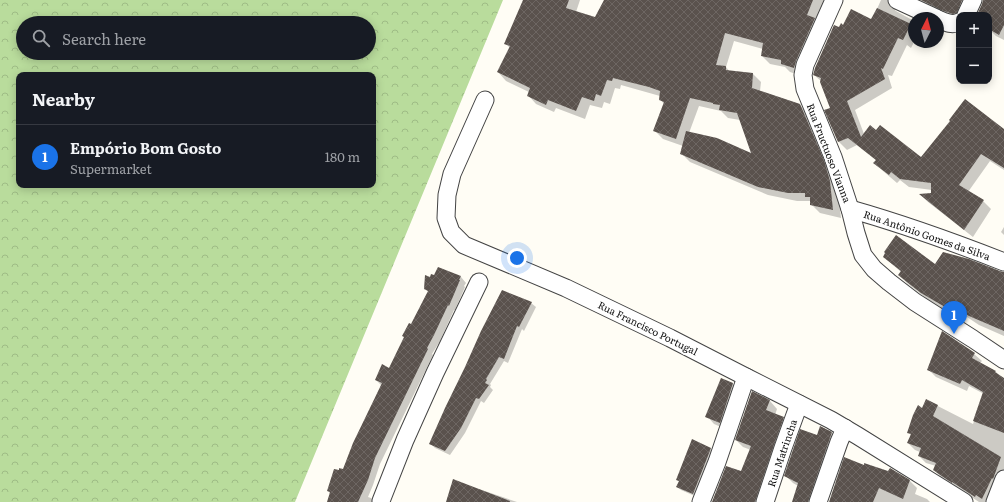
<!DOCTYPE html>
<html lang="en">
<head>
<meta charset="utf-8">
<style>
  body { margin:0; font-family:Literata,serif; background:#242831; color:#f1f3f6 }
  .controls { position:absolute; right:12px; top:12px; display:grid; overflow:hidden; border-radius:8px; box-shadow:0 2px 10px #0003 }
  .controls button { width:36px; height:36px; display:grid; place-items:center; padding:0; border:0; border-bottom:1px solid #363941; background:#171b24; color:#f1f3f6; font:20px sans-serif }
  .compass { position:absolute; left:908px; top:12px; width:36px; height:36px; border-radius:50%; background:#171b24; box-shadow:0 2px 10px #0003; rotate:6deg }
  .you { position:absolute; left:517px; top:258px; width:14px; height:14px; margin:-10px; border:3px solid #fff; border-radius:50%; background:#1a73e8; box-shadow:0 0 0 6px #1a73e833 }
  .badge { display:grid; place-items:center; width:26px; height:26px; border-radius:50%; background:#1a73e8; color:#fff; font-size:13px; font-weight:700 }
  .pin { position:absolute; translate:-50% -33px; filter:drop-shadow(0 1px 2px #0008) }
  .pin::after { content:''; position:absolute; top:21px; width:14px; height:12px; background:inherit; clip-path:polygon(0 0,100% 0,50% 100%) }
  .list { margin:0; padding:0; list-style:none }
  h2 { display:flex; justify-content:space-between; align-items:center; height:52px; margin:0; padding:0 16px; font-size:17px }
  h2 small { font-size:13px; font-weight:400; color:#9ea1a6 }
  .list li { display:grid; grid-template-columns:26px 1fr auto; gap:12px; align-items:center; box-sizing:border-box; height:64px; padding:0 16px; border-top:1px solid #363941 }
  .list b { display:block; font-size:15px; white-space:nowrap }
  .list p { margin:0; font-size:13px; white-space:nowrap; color:#9ea1a6 }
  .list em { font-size:13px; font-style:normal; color:#9ea1a6 }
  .icon { flex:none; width:22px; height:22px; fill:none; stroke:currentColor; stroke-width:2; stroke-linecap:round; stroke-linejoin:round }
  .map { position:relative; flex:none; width:1004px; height:502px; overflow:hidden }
  .search { position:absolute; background:#171b24; box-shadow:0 2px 10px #0003; left:16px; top:16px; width:360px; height:44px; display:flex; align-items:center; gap:10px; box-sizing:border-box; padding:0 14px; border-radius:22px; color:#9ea1a6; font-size:15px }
  .panel { position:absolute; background:#171b24; box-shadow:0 2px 10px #0003; left:16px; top:72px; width:360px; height:116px; border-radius:8px }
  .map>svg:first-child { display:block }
  .forest { fill:url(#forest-crowns); fill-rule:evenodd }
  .shadow { fill:#0003; fill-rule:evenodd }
  .building { fill:url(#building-cross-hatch) }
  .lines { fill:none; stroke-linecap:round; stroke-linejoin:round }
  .minor-casing { stroke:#444; stroke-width:19 }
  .minor { stroke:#fff; stroke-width:17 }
  .labels { text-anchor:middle; stroke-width:4; stroke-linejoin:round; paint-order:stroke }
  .street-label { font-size:10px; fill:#111; stroke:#fff }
</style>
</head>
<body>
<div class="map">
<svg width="1004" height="502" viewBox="0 0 1004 502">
  <defs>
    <pattern id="forest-crowns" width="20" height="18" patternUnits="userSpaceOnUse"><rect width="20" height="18" fill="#b9dc9c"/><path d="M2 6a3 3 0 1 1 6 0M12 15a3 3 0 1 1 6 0" fill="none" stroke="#9ebc85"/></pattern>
    <pattern id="building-cross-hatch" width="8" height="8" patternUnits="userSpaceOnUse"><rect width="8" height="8" fill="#5a524d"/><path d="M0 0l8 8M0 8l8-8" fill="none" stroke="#6d6662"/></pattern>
  </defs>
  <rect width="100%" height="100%" fill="#fffdf5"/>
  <!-- forest -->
  <path class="forest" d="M0 0H503L295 502H0ZM23 23H369V53H23ZM19 75H373V185H19Z"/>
  <!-- shadow -->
  <g class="shadow">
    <path d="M524 0H580L576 12 595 19 606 0H824L818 23 802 76 790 72 785 67 770 64 762 56 763 49 734 41 726 67 730 72 753 74 761 82 760 91 799 104 808 113 838 190 841 218 820 213 811 204 810 201H797L768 195 690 162 682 154 683 146 663 139 655 131 664 104 660 99V96L621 85 620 89 615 88 610 104 604 102 602 108 590 105 585 119 556 108 554 112 536 104 528 95 529 92 506 81 498 72 510 48 505 43ZM699 106 721 111 728 118 740 120 753 155 689 133Z"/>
    <path d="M881 0H900L896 5 895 10 896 11 914 21V42L911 48 907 45 892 76 888 75 892 88 855 110 864 134 876 131 921 159 1004 130V170L990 161 968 192 983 201 991 209 973 237 928 202 921 195 932 194V190L909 187 900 180 897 183 883 171 875 163 877 161 857 145 847 150 839 142 831 108 821 81 814 75 840 28 844 26 872 20Z"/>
    <path d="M913 0H976L959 21Z"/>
    <path d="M984 0H1004V40L996 36 989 29V15H978Z"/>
    <path d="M1004 227V235L1001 232Z"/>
    <path d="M884 257 1004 278V336L979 325 958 311 955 316 931 302 908 284 899 275 901 272Z"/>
    <path d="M439 268 461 277 466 283 464 286 465 287 455 310H454L440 341 432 354 433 355 380 464 373 485 368 497 371 498 375 502H328L331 494 328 491 344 471 381 385 376 380 389 369 429 292 425 288 430 278 435 277Z"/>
    <path d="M531 303 536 307 524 331 522 329 508 363 504 361 490 384 491 385 490 387 493 390 484 403 481 401 465 433 450 455 435 448 430 443Z"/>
    <path d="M974 354 982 361 980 363 995 371 1001 377 1004 379V480L995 502H979L941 477 934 470 936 466 926 463 919 456 920 452 915 450 908 443 911 435 908 432 923 410 926 400 973 424 984 394 969 386 967 391 936 377 929 370Z"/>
    <path d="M722 379 733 384 741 392 728 430 714 424 707 416Z"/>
    <path d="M752 393 770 401 777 409 775 415 783 418 790 425 764 502H713L742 473 751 450 743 447 736 440Z"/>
    <path d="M821 427 832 433 839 441 817 502H793L798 486 793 483 785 475 817 436Z"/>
    <path d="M711 449 714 453 697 497 681 490 677 487 680 482 677 480Z"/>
    <path d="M865 466 910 481 917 488 915 494 927 499 930 502H830Z"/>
    <path d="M479 489 517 502H447Z"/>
  </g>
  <!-- building -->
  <g class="building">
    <path d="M523 0H569L566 8 595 17 604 0H813L807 15 815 18 796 61 794 68 781 64V60L761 56 763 43 725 33 716 65 726 66V70L753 73 752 88 800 104 824 160 830 181 833 210 810 205V197H805V193H788L758 187 680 154 686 131 717 138 751 153 737 113 719 110 720 105 713 104V103L690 98 676 139 653 131 664 102 659 100 660 91 649 87 613 78 612 81 607 80 601 96 596 94 594 101 582 97 576 111 548 100 546 105 527 96 530 88 497 72 510 46 504 44Z"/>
    <path d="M921 0H962L957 13 953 14 941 10Z"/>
    <path d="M983 0H1004V25L999 35 989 29V15H977L982 4Z"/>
    <path d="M877 8 911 24 903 40 898 38 883 69 881 68 885 79 847 101 861 137 870 125 876 130 880 125 921 157 950 121 949 120 965 99 1004 129V168L981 154 959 185 984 200 964 230 919 194 931 193V183L900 179 891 172 889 175 873 163 876 160 848 138 838 142 824 110 830 108 820 82 821 78 813 75 815 68 834 25 839 27 841 23 843 25 851 9 871 19Z"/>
    <path d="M896 235 935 264 943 252 969 259 1000 271 1004 272V331L969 316 949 303 945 307 921 293 898 275 901 271 883 257 885 253 884 252Z"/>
    <path d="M438 267 461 276 459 280H460L449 306 448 305 434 335 427 348 428 349 375 458 368 480 358 502H327L330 492 327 491 334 469 339 470V468L343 469 353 443 382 383 375 380 382 364 389 368 404 337 402 336 409 323 411 324 428 291 424 289 425 275 430 277 431 274 434 275Z"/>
    <path d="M502 290 532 302 519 327 517 326 504 359 499 357 486 379 487 380 485 383 489 385 479 399 476 398 461 428 445 451 429 444 445 408 465 367 481 331Z"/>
    <path d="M942 331 975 353 972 358 996 371 995 372 1004 378V433L973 421 983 392 962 380 960 384 927 370Z"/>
    <path d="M721 378 733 383 720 423 705 417Z"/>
    <path d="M752 391 770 400 766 410 784 417 774 445 755 502H712L726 466 741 471 751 446 735 440Z"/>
    <path d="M926 399 938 405 933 416 1001 457 993 479 992 478 982 499 976 495 975 497 952 482V483L933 470 936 463 918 456 921 448 907 443 911 434 907 433 913 415 918 405 922 408Z"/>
    <path d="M820 426 832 432 809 499 808 502H792L798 483 784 476 800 429 817 435Z"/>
    <path d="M692 439 711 448 693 494 676 487 679 481 676 480Z"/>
    <path d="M844 457 864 465V463L888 471 890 468 910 480 903 499 879 488 873 502H829Z"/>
    <path d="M453 479 510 501V502H446Z"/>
  </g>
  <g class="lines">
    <!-- minor casing -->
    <g class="minor-casing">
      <g id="minor">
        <path d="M834 0 805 65 803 75 805 89 833 157 850 209 856 233 863 255 874 269 889 282 915 302 973 339 1004 360"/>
        <path d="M897 0 936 18"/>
        <path d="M966 15 973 0"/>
        <path d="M938 19C945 22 952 26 959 22"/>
        <path d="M485 100 452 174 447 195 446 218 451 232 464 245 566 288 670 338 746 377 831 420 858 436 964 502"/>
        <path d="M850 209C903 224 953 242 1004 262"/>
        <path d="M381 501 405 440 435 373 479 282"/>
        <path d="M701 502 717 462 746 377"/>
        <path d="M765 502 783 448 799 404"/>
        <path d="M818 502 839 442 845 428"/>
        <path d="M995 502 1004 479"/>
      </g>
    </g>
    <!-- minor -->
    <use href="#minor" class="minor"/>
  </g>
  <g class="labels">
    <!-- street labels -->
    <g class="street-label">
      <text transform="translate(829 153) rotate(69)" y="4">Rua Fructuoso Vianna</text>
      <text transform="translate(927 235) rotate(19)" y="4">Rua Antônio Gomes da Silva</text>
      <text transform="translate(648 328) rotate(26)" y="4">Rua Francisco Portugal</text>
      <text transform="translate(782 453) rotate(-71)" y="4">Rua Matrincha</text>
    </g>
  </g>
</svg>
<div class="controls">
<button>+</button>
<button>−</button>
</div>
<svg class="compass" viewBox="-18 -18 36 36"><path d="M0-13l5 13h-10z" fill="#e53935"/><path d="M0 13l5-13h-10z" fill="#9ea1a6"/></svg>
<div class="you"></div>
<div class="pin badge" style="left:954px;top:334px">1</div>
<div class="search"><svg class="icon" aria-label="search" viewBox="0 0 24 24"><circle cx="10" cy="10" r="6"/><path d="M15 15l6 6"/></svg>Search here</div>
<section class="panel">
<h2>Nearby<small></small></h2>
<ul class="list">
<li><span class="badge">1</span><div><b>Empório Bom Gosto</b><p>Supermarket</p></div><em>180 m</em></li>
</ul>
</section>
</div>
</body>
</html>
